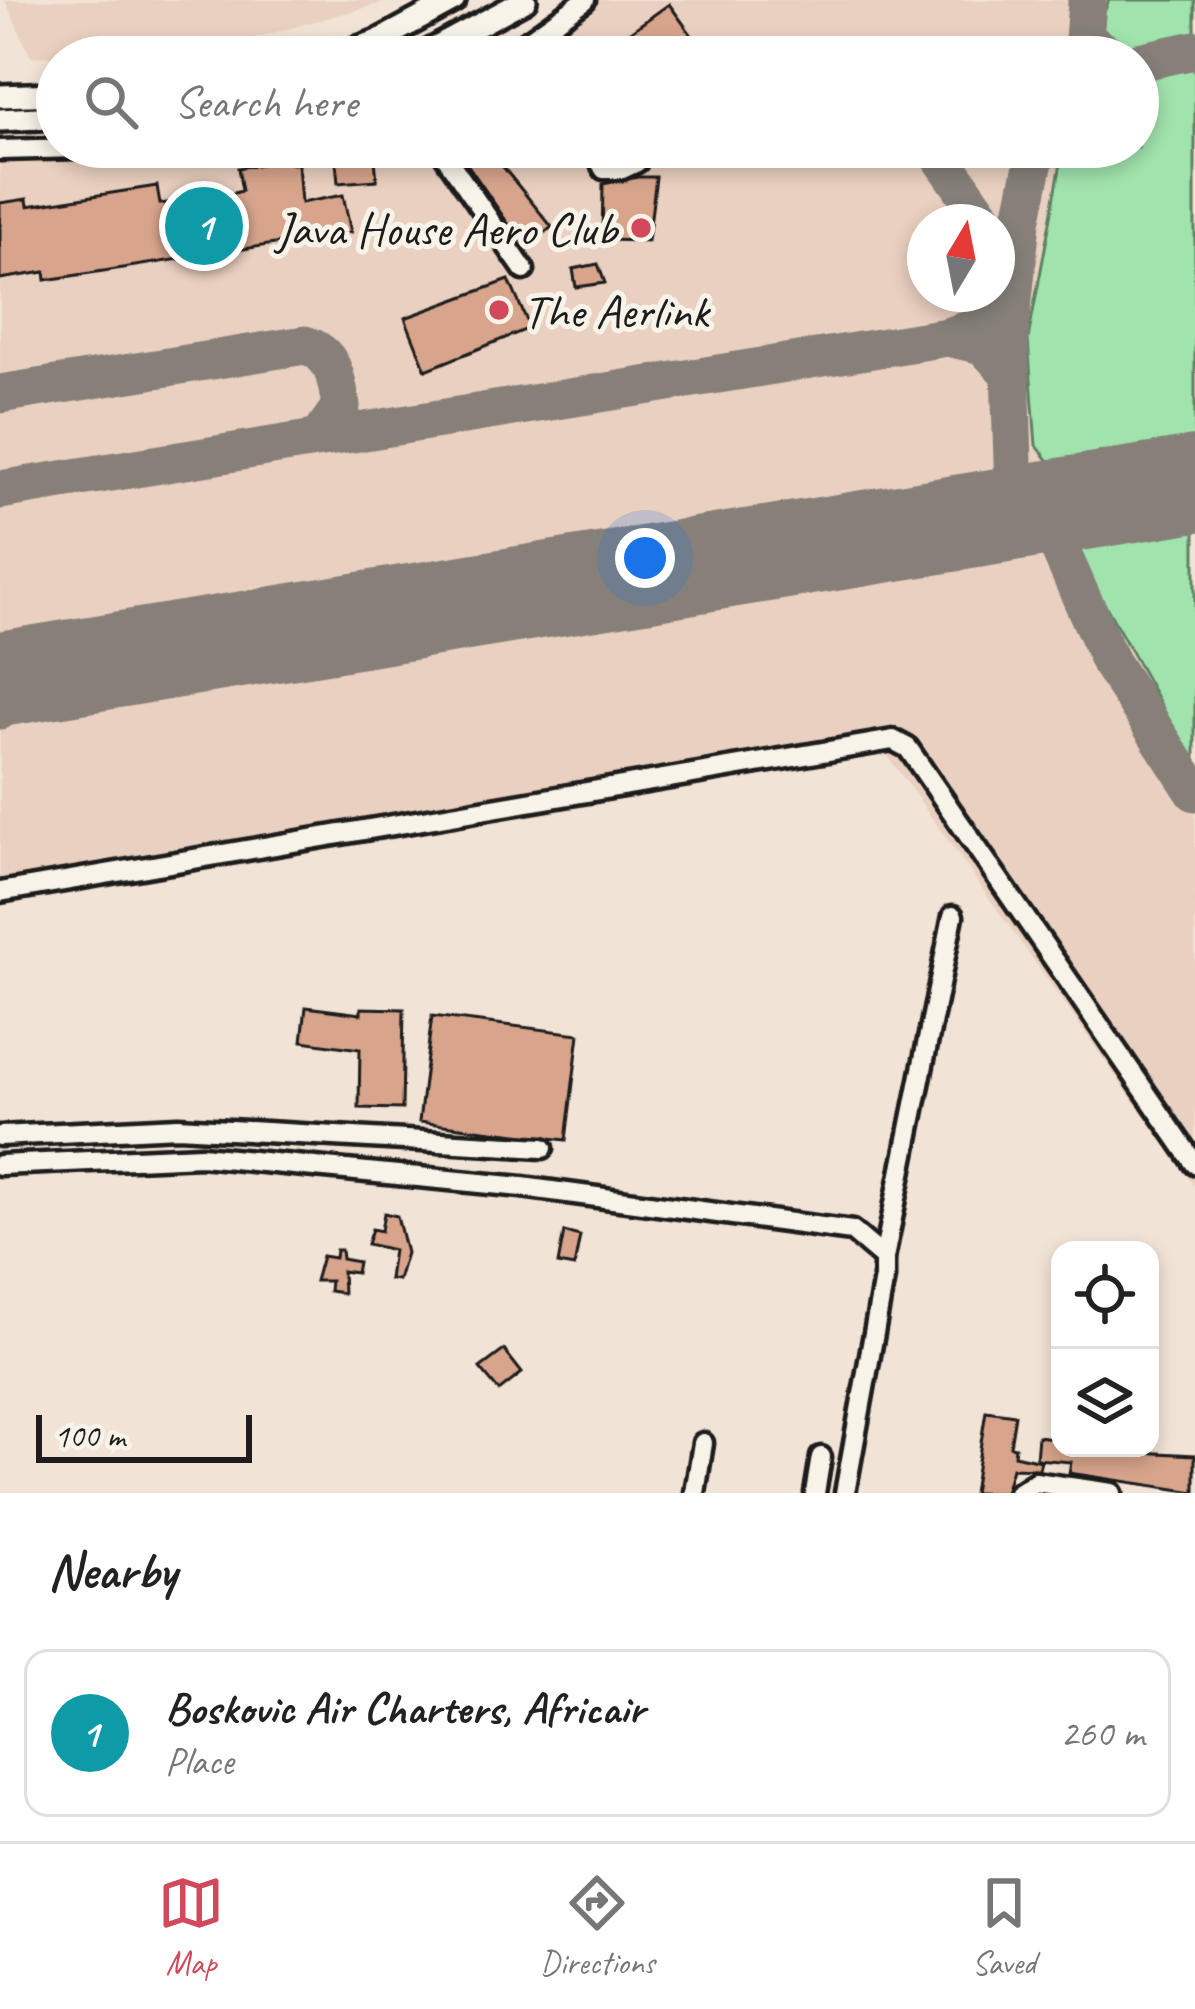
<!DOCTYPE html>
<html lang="en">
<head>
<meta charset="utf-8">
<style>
  body { margin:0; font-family:Caveat,sans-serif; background:#f2f2f2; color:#222 }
  .controls { position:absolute; right:36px; bottom:36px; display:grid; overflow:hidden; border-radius:24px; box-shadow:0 6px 18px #0003 }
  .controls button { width:108px; height:108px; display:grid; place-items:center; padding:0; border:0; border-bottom:3px solid #e0e0e0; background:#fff; color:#222; font:60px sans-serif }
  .compass { position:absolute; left:907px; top:204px; width:108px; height:108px; border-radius:50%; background:#fff; box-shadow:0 6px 18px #0003; rotate:10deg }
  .scale { position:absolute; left:36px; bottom:30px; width:216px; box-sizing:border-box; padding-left:12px; border:6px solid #1c1c1c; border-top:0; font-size:33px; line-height:42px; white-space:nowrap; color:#1c1c1c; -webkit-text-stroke:9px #f7f3e8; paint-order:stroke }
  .you { position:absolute; left:645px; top:558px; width:42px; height:42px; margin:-30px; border:9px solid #fff; border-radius:50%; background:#1a73e8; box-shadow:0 0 0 18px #1a73e833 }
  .badge { display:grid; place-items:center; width:78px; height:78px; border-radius:50%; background:#d1495b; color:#fff; font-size:39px; font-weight:700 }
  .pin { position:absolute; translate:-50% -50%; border:6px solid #fff; box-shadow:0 3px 12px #0006 }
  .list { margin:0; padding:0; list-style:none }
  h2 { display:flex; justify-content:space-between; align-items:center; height:156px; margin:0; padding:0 48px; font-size:51px }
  h2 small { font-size:39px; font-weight:400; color:#767676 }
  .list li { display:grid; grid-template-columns:78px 1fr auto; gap:36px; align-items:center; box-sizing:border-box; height:168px; margin:0 24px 24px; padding:0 24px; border:3px solid #e0e0e0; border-radius:24px }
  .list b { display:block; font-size:45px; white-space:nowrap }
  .list p { margin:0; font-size:39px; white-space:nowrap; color:#767676 }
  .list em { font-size:39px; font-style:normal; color:#767676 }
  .icon { flex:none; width:66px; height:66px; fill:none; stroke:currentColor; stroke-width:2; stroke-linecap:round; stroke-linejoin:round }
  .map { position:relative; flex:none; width:1195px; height:1493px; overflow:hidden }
  .search { position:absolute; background:#fff; box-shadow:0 6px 18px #0003; left:36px; right:36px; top:36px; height:132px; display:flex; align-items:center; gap:30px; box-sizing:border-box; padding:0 42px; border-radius:66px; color:#767676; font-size:45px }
  .sheet { height:348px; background:#fff }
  nav { display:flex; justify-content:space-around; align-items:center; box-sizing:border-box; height:168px; border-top:3px solid #e0e0e0; background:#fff; font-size:33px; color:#767676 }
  nav a { display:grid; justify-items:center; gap:6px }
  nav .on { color:#d1495b }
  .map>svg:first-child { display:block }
  .built { fill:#ead0c0; fill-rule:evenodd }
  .green { fill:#a1e3ad; stroke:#5e8064; stroke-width:3 }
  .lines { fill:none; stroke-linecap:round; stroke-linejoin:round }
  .taxiway { stroke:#868079; stroke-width:39 }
  .runway { stroke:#868079; stroke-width:96 }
  .building { fill:#d8a58c; stroke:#1c1c1c; stroke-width:3 }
  .minor-casing { stroke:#1c1c1c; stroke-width:27 }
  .major-casing { stroke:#1c1c1c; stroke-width:30 }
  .minor { stroke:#f7f3e8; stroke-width:18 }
  .major { stroke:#f7f3e8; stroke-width:21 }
  .poi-dot { fill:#d1495b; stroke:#f7f3e8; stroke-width:4.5 }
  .labels { text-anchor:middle; stroke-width:10; stroke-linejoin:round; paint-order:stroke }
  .poi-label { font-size:48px; fill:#1c1c1c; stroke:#f7f3e8; text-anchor:end }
</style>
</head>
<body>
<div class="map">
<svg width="1195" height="1493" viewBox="0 0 1195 1493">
  <rect width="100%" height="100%" fill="#f1e3d6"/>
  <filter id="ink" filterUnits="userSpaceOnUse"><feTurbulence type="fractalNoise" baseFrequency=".00833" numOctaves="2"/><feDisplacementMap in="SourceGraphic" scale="24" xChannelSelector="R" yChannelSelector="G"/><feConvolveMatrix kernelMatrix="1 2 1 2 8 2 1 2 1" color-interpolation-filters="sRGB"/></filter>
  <g filter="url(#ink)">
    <!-- built -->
    <g class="built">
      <path d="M5 0H393L225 46 31 57Z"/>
      <path d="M572 0H1195V1187L887 755 0 898V133L57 132V147H1138V57H486ZM925 222H997V294H925Z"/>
    </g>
    <!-- green -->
    <g class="green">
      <path d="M1109 0H1195V457L1062 477 1036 445 1028 339 1064 147H1138V57H1086Z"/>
      <path d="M1195 513V766L1065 533Z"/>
    </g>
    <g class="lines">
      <!-- taxiway -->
      <g class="taxiway">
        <path d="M1087 3 1084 39 1113 57"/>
        <path d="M1138 62 1195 50"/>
        <path d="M934 147 986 222"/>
        <path d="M1009 373 983 345 947 337 988 324 1013 293"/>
        <path d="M0 394 305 345C334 353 337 381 341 406L319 438"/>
        <path d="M0 490 947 337"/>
        <path d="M1042 509 1110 662 1195 792"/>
        <path d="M937 526 993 511 1014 493 1009 338 1021 222 1037 147"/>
        <path d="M0 710 7 700"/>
      </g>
      <!-- runway -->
      <path class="runway" d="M0 679 1195 484"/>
    </g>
    <!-- building -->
    <g class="building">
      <path d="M669 4 696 41 672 57H643L627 34Z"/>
      <path d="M468 147H503L512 161 503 167 552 227 531 244 521 232 516 235 459 152Z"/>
      <path d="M375 159 377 180 338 183 336 162Z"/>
      <path d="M279 161 298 164 301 203 343 195 351 232 46 280 45 272 0 279V203L27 199 28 206 157 186 160 204 225 195 242 191 238 168Z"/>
      <path d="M638 177H656L648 241 602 240 603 184Z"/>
      <path d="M598 264 605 283 576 287 573 269Z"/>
      <path d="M509 280 530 328 426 370 405 318Z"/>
      <path d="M306 1007 361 1014V1008L404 1009 402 1109 359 1108 360 1049 302 1041Z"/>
      <path d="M432 1016 579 1034 566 1140 419 1122Z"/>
      <path d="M384 1213 397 1216 406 1253 398 1280 389 1279 393 1250 367 1244 372 1229 381 1231Z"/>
      <path d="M564 1232 580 1236 574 1267 558 1264Z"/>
      <path d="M336 1250H341L342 1259 358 1262 356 1273 342 1271 343 1293 329 1291 330 1281H315L322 1256 335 1258Z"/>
      <path d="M504 1350 522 1373 499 1391 480 1368Z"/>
      <path d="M986 1411 1015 1415 1010 1446 1015 1447 1014 1455 1041 1461 1039 1469 1012 1468 1005 1493H973Z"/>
      <path d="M1038 1436 1060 1439V1448L1195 1455V1492L1069 1473 1071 1462 1036 1459Z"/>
    </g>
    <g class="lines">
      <!-- minor casing -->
      <g class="minor-casing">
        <g id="minor">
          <path d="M505 57 585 0"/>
          <path d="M439 147 524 270"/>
          <path d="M592 147 604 169H622L637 162 642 147"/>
          <path d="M0 150 117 147"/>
          <path d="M0 892 893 740 908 748 1195 1164"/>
          <path d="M0 1136 178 1127 543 1148"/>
          <path d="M0 1165 201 1156 522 1187 852 1231 884 1258V1278L845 1493"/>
          <path d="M884 1258 953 916"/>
          <path d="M695 1493 703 1443"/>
          <path d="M815 1493 821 1457"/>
          <path d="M1018 1493 1035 1482 1112 1493"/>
        </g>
      </g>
      <!-- major casing -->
      <g class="major-casing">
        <g id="major">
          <path d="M334 57 380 40 454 0"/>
          <path d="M419 57 525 0"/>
          <path d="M0 96 57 94"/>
          <path d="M0 120 57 117"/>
        </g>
      </g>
      <!-- minor -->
      <use href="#minor" class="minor"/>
      <!-- major -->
      <use href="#major" class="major"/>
    </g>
  </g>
  <!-- markers -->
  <g class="poi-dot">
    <circle cx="641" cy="228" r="12"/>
    <circle cx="499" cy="310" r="12"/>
  </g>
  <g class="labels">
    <!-- poi labels -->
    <g class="poi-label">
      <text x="617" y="245">Java House Aero Club</text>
      <text x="523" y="327" text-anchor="start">The Aerlink</text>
    </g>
  </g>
</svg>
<div class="controls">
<button><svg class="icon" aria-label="locate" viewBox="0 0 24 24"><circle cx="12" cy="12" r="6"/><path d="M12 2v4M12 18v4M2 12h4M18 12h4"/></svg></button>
<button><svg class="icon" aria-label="layers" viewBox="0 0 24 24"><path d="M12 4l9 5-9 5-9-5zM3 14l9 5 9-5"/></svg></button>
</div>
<svg class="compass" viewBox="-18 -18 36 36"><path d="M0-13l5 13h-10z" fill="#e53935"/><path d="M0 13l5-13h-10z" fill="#767676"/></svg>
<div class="scale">100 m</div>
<div class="you"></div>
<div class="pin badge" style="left:204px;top:226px;background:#0f9aa8">1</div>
<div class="search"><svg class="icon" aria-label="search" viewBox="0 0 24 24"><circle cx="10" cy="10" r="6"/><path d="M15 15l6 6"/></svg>Search here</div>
</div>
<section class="sheet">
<h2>Nearby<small></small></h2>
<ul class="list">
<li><span class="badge" style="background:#0f9aa8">1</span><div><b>Boskovic Air Charters, Africair</b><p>Place</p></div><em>260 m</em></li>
</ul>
</section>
<nav>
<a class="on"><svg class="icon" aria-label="map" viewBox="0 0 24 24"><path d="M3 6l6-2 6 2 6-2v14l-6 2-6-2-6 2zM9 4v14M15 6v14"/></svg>Map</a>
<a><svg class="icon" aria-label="directions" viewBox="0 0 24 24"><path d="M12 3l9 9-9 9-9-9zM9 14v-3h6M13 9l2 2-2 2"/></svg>Directions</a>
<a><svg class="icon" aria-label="saved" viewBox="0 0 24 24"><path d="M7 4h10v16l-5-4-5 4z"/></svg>Saved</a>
</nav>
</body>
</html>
